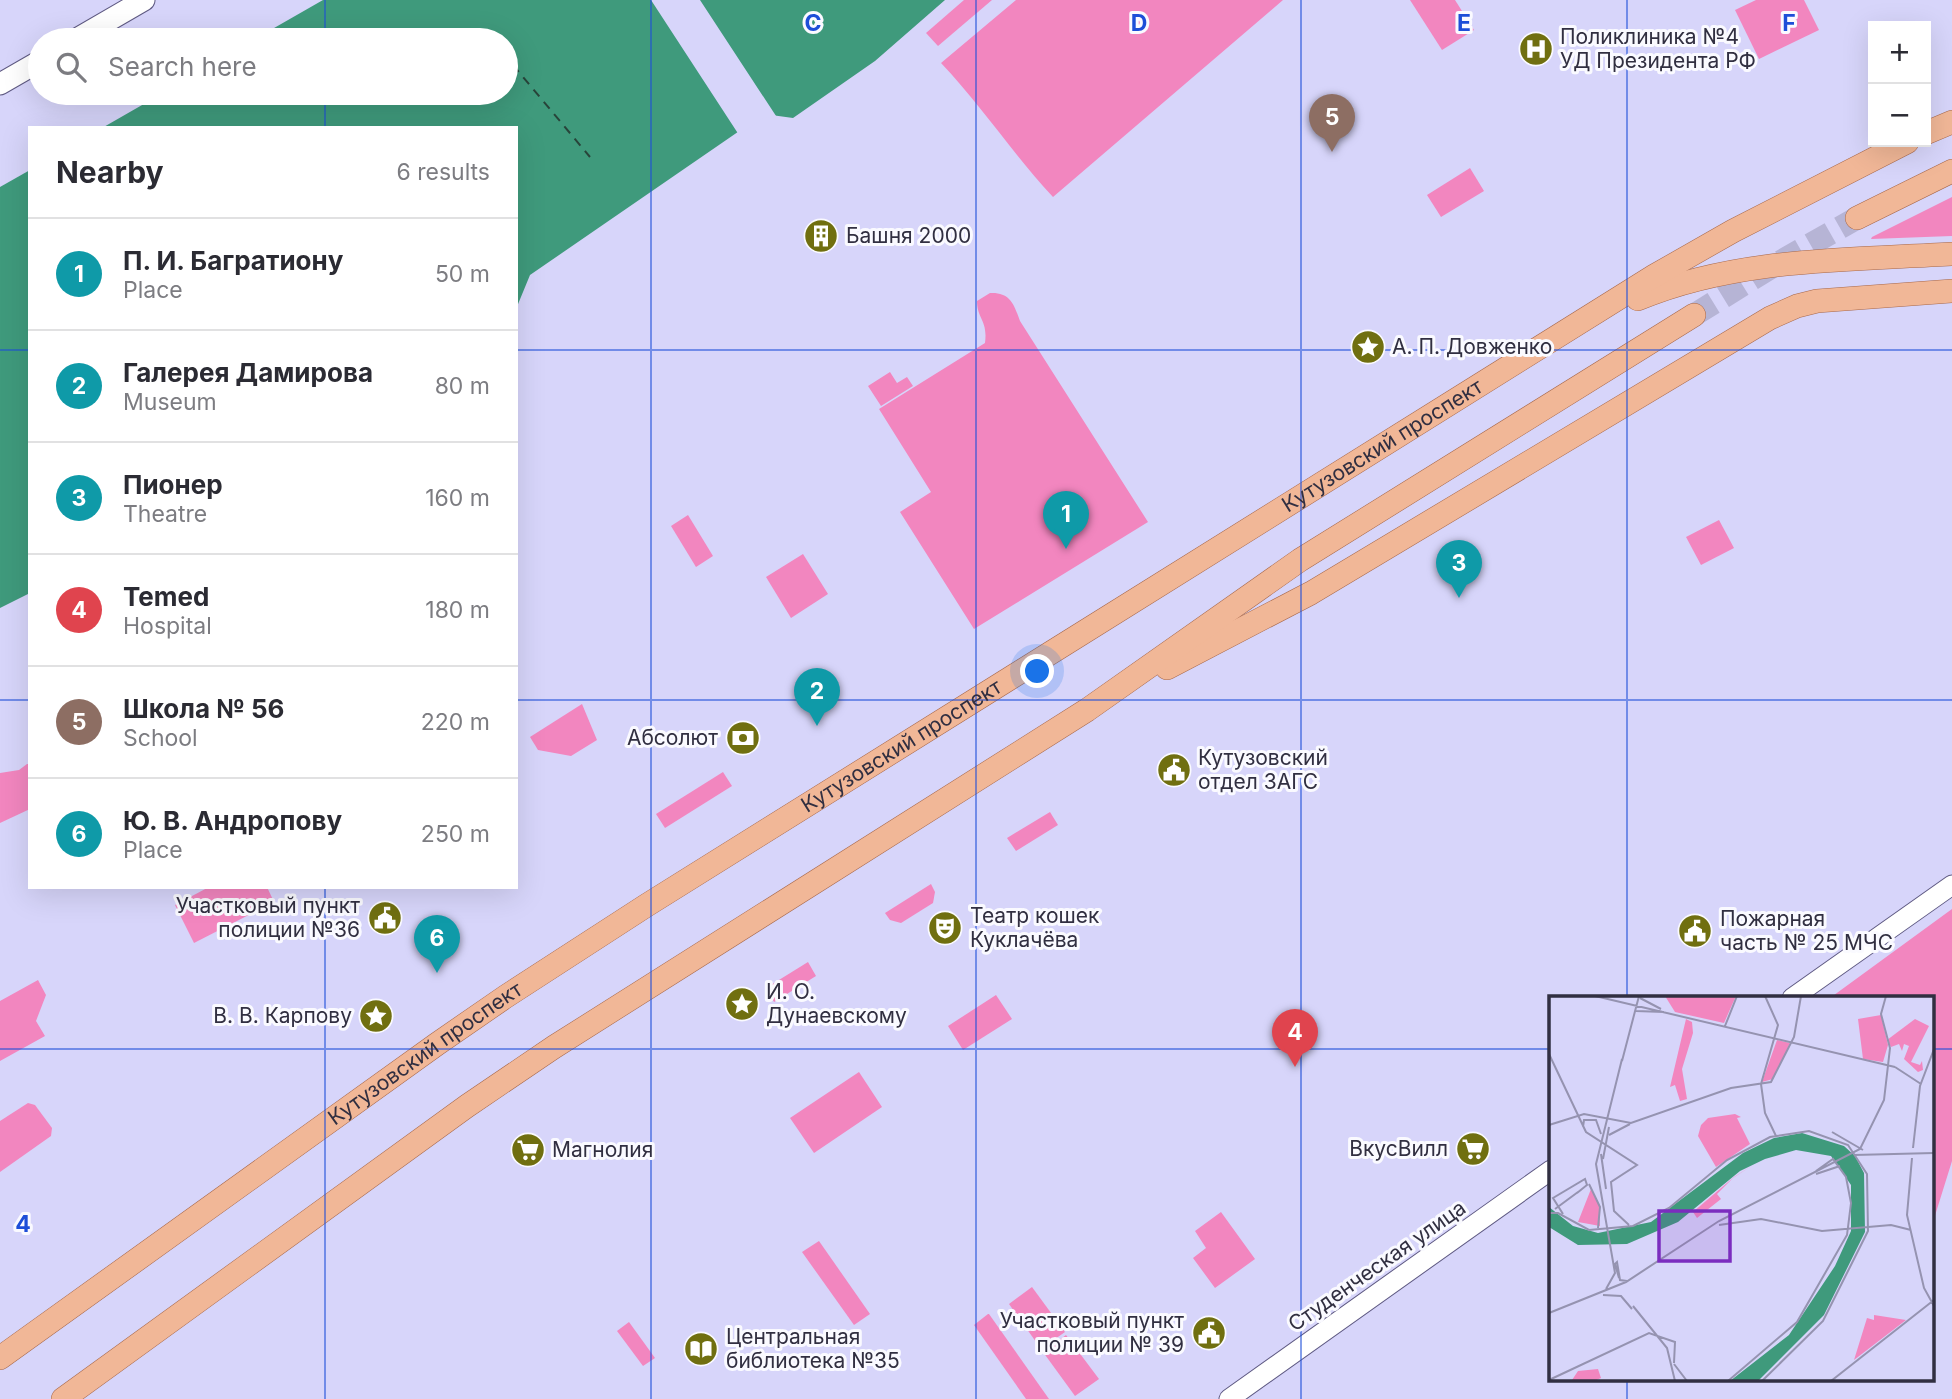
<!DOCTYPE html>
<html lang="en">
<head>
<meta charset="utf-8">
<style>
  body { margin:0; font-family:Inter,sans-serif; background:#f7f7f7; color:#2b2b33 }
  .controls { position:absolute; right:21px; top:21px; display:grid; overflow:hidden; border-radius:0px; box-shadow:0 7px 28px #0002 }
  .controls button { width:63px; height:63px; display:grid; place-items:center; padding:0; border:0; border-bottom:2px solid #e1e1e2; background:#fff; color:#2b2b33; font:35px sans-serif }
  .you { position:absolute; left:1038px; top:672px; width:24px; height:24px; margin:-18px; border:5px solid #fff; border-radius:50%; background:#1a73e8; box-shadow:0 0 0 10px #1a73e833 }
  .badge { display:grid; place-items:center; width:46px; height:46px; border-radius:50%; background:#111827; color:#fff; font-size:23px; font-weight:700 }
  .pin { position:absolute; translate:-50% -58px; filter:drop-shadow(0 2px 4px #0008) }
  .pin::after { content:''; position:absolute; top:37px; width:24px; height:21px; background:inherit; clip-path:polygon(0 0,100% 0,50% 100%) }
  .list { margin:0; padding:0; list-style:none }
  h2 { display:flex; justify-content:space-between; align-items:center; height:91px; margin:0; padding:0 28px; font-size:30px }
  h2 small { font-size:23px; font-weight:400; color:#7c7c81 }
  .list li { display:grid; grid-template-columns:46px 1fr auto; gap:21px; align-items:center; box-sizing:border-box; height:112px; padding:0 28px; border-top:2px solid #e1e1e2 }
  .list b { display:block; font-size:26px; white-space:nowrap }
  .list p { margin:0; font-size:23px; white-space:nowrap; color:#7c7c81 }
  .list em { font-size:23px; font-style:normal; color:#7c7c81 }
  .icon { flex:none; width:38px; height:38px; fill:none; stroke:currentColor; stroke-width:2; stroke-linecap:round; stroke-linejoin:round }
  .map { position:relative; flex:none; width:1952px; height:1399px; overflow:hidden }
  .search { position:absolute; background:#fff; box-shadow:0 7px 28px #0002; left:28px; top:28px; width:490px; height:77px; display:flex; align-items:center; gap:18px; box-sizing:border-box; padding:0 24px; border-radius:38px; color:#7c7c81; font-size:26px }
  .panel { position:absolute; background:#fff; box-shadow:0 7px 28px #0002; left:28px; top:126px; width:490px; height:763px; border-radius:0px }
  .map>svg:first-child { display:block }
  .green { fill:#f286bf }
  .water { fill:#3f9a7c }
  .pier { fill:#d7d5fa }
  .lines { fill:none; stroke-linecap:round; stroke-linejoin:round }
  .ferry { stroke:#28443a; stroke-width:2; stroke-dasharray:9 7; stroke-linecap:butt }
  .primary-tunnel { stroke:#b6b4d5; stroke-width:23; stroke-dasharray:23 11; stroke-linecap:butt }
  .tertiary-casing { stroke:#5f5a83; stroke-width:21 }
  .secondary-casing { stroke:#5f5a83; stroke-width:23 }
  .primary-casing { stroke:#a7684b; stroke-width:24 }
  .tertiary { stroke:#fff; stroke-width:19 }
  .secondary { stroke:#fff; stroke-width:21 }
  .primary { stroke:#f1b797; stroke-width:23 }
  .grid { fill:none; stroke:#1d4ed8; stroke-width:2; stroke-opacity:0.55 }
  .labels { text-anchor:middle; stroke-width:6; stroke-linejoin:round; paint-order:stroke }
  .poi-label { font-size:21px; fill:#312f41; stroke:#fafaff; text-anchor:start }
  .street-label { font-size:21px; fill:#312f41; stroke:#fafaff }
  .inset-road { fill:none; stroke:#9593b0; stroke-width:2 }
  .view { fill:#7b2cbf; fill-opacity:0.15; stroke:#7b2cbf; stroke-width:3.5 }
  .inset-edge { fill:none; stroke:#312f41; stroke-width:3.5 }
  .grid-label { font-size:23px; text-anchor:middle; font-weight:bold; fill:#1d4ed8; stroke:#fafaff; stroke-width:6; stroke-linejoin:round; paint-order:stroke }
</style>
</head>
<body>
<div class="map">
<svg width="1952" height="1399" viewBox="0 0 1952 1399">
  <rect width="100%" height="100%" fill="#d7d5fa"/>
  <!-- green -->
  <g class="green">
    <path d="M964 0H992L938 46 926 33Z"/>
    <path d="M1016 0H1283L1053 197C1013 154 981 105 941 63Z"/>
    <path d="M1410 0H1455L1474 30 1442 50Z"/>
    <path d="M1756 0H1804L1819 30 1759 59 1735 10Z"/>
    <path d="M1470 168 1484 191 1441 217 1427 195Z"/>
    <path d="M1952 197V236L1871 239 1872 237Z"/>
    <path d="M990 293C1010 292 1014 304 1020 321L1148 522 974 629 900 512 931 492 879 409 985 343C988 320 977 319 977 301Z"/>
    <path d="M890 372 897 383 907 377 913 386 881 406 868 386Z"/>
    <path d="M688 515 713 556 696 567 671 526Z"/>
    <path d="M1719 520 1734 548 1701 565 1686 537Z"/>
    <path d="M803 554 828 594 791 618 766 577Z"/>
    <path d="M582 704 597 740 571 756 538 750 530 737Z"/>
    <path d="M27 764H30V809L0 823V773L19 770Z"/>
    <path d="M723 772 732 786 665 828 656 814Z"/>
    <path d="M1050 812 1058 825 1016 851 1007 838Z"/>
    <path d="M931 884 935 892 933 903 901 923 890 920 885 913Z"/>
    <path d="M209 887H267L274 902 194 943 175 905Z"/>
    <path d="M1952 909V1161L1933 1222V998H1830Z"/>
    <path d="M808 962 816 976 774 1002 766 988Z"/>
    <path d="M38 980 46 995 36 1021 45 1036 0 1061V1001Z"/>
    <path d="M996 995 1012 1019 963 1050 948 1026Z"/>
    <path d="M859 1072 882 1107 814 1153 790 1118Z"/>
    <path d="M28 1103 35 1105 52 1128 51 1136 0 1172V1121Z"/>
    <path d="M1221 1212 1255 1259 1215 1288 1193 1258 1206 1248 1195 1231Z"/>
    <path d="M819 1241 870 1314 854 1325 802 1252Z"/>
    <path d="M1032 1287 1065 1332 1041 1349 1009 1304Z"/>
    <path d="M988 1314H989L1049 1399H1026L974 1325Z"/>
    <path d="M629 1322 655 1358 643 1366 617 1331Z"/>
    <path d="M1066 1335 1099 1379 1075 1396 1043 1352Z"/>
  </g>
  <!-- water -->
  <g class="water">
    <path d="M323 0H945L875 61 793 118 764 114 530 275 516 309V128H102L163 93H506V40H253Z"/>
    <path d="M30 170V593L0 608V187Z"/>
  </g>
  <!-- pier -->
  <path class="pier" d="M651 0H700L778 119 765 117 739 135Z"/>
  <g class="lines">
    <!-- ferry -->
    <path class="ferry" d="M513 65 590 157"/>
    <!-- primary-tunnel -->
    <path class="primary-tunnel" d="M1694 315 1778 263 1857 218"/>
    <!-- tertiary casing -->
    <g class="tertiary-casing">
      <g id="tertiary">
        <path d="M1792 998 1952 885"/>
        <path d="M1229 1399 1551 1170"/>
      </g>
    </g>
    <!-- secondary casing -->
    <g class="secondary-casing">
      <g id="secondary">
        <path d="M75 40 144 0"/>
        <path d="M0 84 40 61"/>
      </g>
    </g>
    <!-- primary casing -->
    <g class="primary-casing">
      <g id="primary">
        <path d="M1926 133 1952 122"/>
        <path d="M1857 218 1952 171"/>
        <path d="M1638 299C1736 258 1847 260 1952 254"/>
        <path d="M1167 668 1311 593 1770 318 1797 306 1817 301 1952 291"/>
        <path id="s1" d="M0 1358 437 1044 505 997 647 905 1654 276 1733 231 1907 142"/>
        <path d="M63 1399 467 1106 554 1047 1087 710 1300 560 1694 315"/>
      </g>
    </g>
    <!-- tertiary -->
    <use href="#tertiary" class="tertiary"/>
    <!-- secondary -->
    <use href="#secondary" class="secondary"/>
    <!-- primary -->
    <use href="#primary" class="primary"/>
  </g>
  <!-- grid -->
  <path class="grid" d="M325 0V40M651 0V1399M976 0V1399M1301 0V1399M1627 0V998M325 93V128M0 350H30M516 350H1952M0 700H30M516 700H1952M325 887V1399M0 1049H1551M1933 1049H1952M1627 1380V1399"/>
  <!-- icons -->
  <defs>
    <g id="hospital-disc" transform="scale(1.75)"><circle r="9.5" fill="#706f10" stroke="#fafaff"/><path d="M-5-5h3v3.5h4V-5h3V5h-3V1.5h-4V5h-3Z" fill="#fff"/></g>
    <g id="building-disc" transform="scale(1.75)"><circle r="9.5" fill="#706f10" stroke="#fafaff"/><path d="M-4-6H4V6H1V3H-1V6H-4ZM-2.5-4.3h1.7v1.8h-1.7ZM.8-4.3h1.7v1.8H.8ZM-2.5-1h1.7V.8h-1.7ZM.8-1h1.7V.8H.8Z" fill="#fff"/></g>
    <g id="sight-disc" transform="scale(1.75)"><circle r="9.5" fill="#706f10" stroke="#fafaff"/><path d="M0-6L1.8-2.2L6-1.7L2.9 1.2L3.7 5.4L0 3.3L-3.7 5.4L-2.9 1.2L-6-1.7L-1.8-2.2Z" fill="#fff"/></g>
    <g id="bank-disc" transform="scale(1.75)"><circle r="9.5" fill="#706f10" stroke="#fafaff"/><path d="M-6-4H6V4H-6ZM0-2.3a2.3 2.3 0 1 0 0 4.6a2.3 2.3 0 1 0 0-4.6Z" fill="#fff"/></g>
    <g id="civic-disc" transform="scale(1.75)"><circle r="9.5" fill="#706f10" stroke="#fafaff"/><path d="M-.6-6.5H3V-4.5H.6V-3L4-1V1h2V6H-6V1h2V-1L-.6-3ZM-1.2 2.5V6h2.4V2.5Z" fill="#fff"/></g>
    <g id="theatre-disc" transform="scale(1.75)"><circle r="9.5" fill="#706f10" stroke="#fafaff"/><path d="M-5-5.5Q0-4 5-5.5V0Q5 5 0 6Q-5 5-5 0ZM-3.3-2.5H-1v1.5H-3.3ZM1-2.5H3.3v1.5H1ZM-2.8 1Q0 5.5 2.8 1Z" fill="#fff"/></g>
    <g id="supermarket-disc" transform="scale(1.75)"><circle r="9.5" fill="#706f10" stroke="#fafaff"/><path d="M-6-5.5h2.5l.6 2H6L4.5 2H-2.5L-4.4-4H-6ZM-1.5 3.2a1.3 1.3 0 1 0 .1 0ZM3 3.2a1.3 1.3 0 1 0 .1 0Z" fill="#fff"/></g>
    <g id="library-disc" transform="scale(1.75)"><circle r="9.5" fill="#706f10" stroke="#fafaff"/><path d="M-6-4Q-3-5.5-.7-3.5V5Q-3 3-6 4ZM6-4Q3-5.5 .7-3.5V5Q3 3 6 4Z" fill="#fff"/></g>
  </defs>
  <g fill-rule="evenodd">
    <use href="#hospital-disc" x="1536" y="49"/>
    <use href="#building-disc" x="821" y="236"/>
    <use href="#sight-disc" x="1368" y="347"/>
    <use href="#bank-disc" x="743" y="738"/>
    <use href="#civic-disc" x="1174" y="770"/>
    <use href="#civic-disc" x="385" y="918"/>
    <use href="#theatre-disc" x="945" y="928"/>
    <use href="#civic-disc" x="1695" y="931"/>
    <use href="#sight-disc" x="742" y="1004"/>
    <use href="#sight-disc" x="376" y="1016"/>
    <use href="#supermarket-disc" x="1473" y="1149"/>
    <use href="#supermarket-disc" x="528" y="1150"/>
    <use href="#civic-disc" x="1209" y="1333"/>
    <use href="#library-disc" x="701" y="1349"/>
  </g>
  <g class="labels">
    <!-- poi labels -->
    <g class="poi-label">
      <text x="1560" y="44">Поликлиника №4<tspan x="1560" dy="24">УД Президента РФ</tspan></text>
      <text x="846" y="243">Башня 2000</text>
      <text x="1392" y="354">А. П. Довженко</text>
      <text x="718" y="745" text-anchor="end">Абсолют</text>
      <text x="1198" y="765">Кутузовский<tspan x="1198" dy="24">отдел ЗАГС</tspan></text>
      <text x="360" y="913" text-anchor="end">Участковый пункт<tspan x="360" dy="24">полиции №36</tspan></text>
      <text x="970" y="923">Театр кошек<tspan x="970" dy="24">Куклачёва</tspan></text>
      <text x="1720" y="926">Пожарная<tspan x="1720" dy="24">часть № 25 МЧС</tspan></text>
      <text x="766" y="999">И. О.<tspan x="766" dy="24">Дунаевскому</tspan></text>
      <text x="352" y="1023" text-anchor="end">В. В. Карпову</text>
      <text x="1448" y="1156" text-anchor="end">ВкусВилл</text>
      <text x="552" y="1157">Магнолия</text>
      <text x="1184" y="1328" text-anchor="end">Участковый пункт<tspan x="1184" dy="24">полиции № 39</tspan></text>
      <text x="726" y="1344">Центральная<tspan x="726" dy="24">библиотека №35</tspan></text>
    </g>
    <!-- street labels -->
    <g class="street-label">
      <text dy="7" stroke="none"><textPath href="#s1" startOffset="1657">Кутузовский проспект</textPath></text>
      <text dy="7" stroke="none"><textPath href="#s1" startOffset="1090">Кутузовский проспект</textPath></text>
      <text dy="7" stroke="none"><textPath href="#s1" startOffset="523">Кутузовский проспект</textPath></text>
      <text transform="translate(1377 1266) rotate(-35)" y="7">Студенческая улица</text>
    </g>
  </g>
  <!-- overview -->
  <g transform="translate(1549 996)">
    <rect width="385" height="385" fill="#d7d5fa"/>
    <path d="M116 0H187L175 27 126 16ZM332 19 339 49 334 66 314 63 309 23ZM137 23 143 26 144 37 133 73 138 103 131 105 126 89 121 91ZM366 23 380 30 362 66 371 69 373 65 374 74 369 76 355 63 360 50 355 48 353 55 350 48 342 51 338 44ZM228 44 241 47 224 83 213 86ZM186 118 192 121 188 122 201 148 167 171 149 140 152 129 159 122ZM204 169 184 182 168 198 172 203 148 222 144 216 185 181ZM42 193 50 209 51 230 29 226ZM325 319 357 324 305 364 318 322 325 324ZM49 373 52 382 45 385H12L23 384 29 375Z" fill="#f286bf"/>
    <path d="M253 137 295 150 306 160 315 177 316 236 275 319 209 385H181L240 339 286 270 302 235V189L282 160 247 154 216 163 191 175 129 226 78 248 29 249 0 231V211L24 230 49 237 102 226 194 157 225 142Z" fill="#3f9a7c"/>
    <path class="inset-road" d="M46 0 346 71M216 0 229 29 212 88 216 117 227 140M91 2 112 13M87 15 115 16M176 30 188 0M0 58 37 136 88 169 62 186 65 215 80 229M73 65 90 0M346 71 372 88M0 129 35 118 82 127 182 92 222 86 245 41 252 0M34 131 35 124H47L52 138M283 136 314 154M60 139 81 128M364 152 371 90 385 53M52 158 57 193M305 159 385 157M363 162 358 219 375 292 385 310M54 163 60 131M267 178 291 170M40 188 51 211 49 232M6 213 29 196M0 217H9L40 234 84 230 120 212 178 164 221 141 260 135 299 149 318 178 319 235 274 325 213 385M14 218 4 202 36 183 38 189 28 197M170 229 212 223 273 235 342 229 362 234M70 282 66 268 68 266 71 284 78 285M57 293 66 277 47 168 73 63M54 299 72 300 83 313M84 310 118 352 126 385M0 317 77 286 170 225 311 153 335 104 341 52 332 18 337 0M125 368 138 385M0 384 100 337 126 346 125 367M179 385 248 326 298 239 302 207 297 181 284 163 267 175M282 385 385 304"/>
    <path class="view" d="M110 215H181V265H110Z"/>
    <rect width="385" height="385" class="inset-edge"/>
  </g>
  <g class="grid-label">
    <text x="813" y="31">C</text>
    <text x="1139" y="31">D</text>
    <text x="1464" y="31">E</text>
    <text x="1789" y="31">F</text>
    <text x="23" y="1232">4</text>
  </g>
</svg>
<div class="controls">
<button>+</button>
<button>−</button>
</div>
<div class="you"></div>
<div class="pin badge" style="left:1066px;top:549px;background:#0f9aa8">1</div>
<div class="pin badge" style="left:817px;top:726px;background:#0f9aa8">2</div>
<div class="pin badge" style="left:1459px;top:598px;background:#0f9aa8">3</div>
<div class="pin badge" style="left:1295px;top:1067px;background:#e0444e">4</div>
<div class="pin badge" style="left:1332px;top:152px;background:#8d6e63">5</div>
<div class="pin badge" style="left:437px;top:973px;background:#0f9aa8">6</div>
<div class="search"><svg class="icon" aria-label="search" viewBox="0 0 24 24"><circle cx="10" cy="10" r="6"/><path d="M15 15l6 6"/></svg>Search here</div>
<section class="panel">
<h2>Nearby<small>6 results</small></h2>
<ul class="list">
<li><span class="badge" style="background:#0f9aa8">1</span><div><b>П. И. Багратиону</b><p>Place</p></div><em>50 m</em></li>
<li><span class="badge" style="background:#0f9aa8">2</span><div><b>Галерея Дамирова</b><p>Museum</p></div><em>80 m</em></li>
<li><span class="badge" style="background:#0f9aa8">3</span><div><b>Пионер</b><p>Theatre</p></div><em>160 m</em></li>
<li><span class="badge" style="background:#e0444e">4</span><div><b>Temed</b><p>Hospital</p></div><em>180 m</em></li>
<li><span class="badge" style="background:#8d6e63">5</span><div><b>Школа № 56</b><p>School</p></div><em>220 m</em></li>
<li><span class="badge" style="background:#0f9aa8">6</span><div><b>Ю. В. Андропову</b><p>Place</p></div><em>250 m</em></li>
</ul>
</section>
</div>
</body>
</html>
